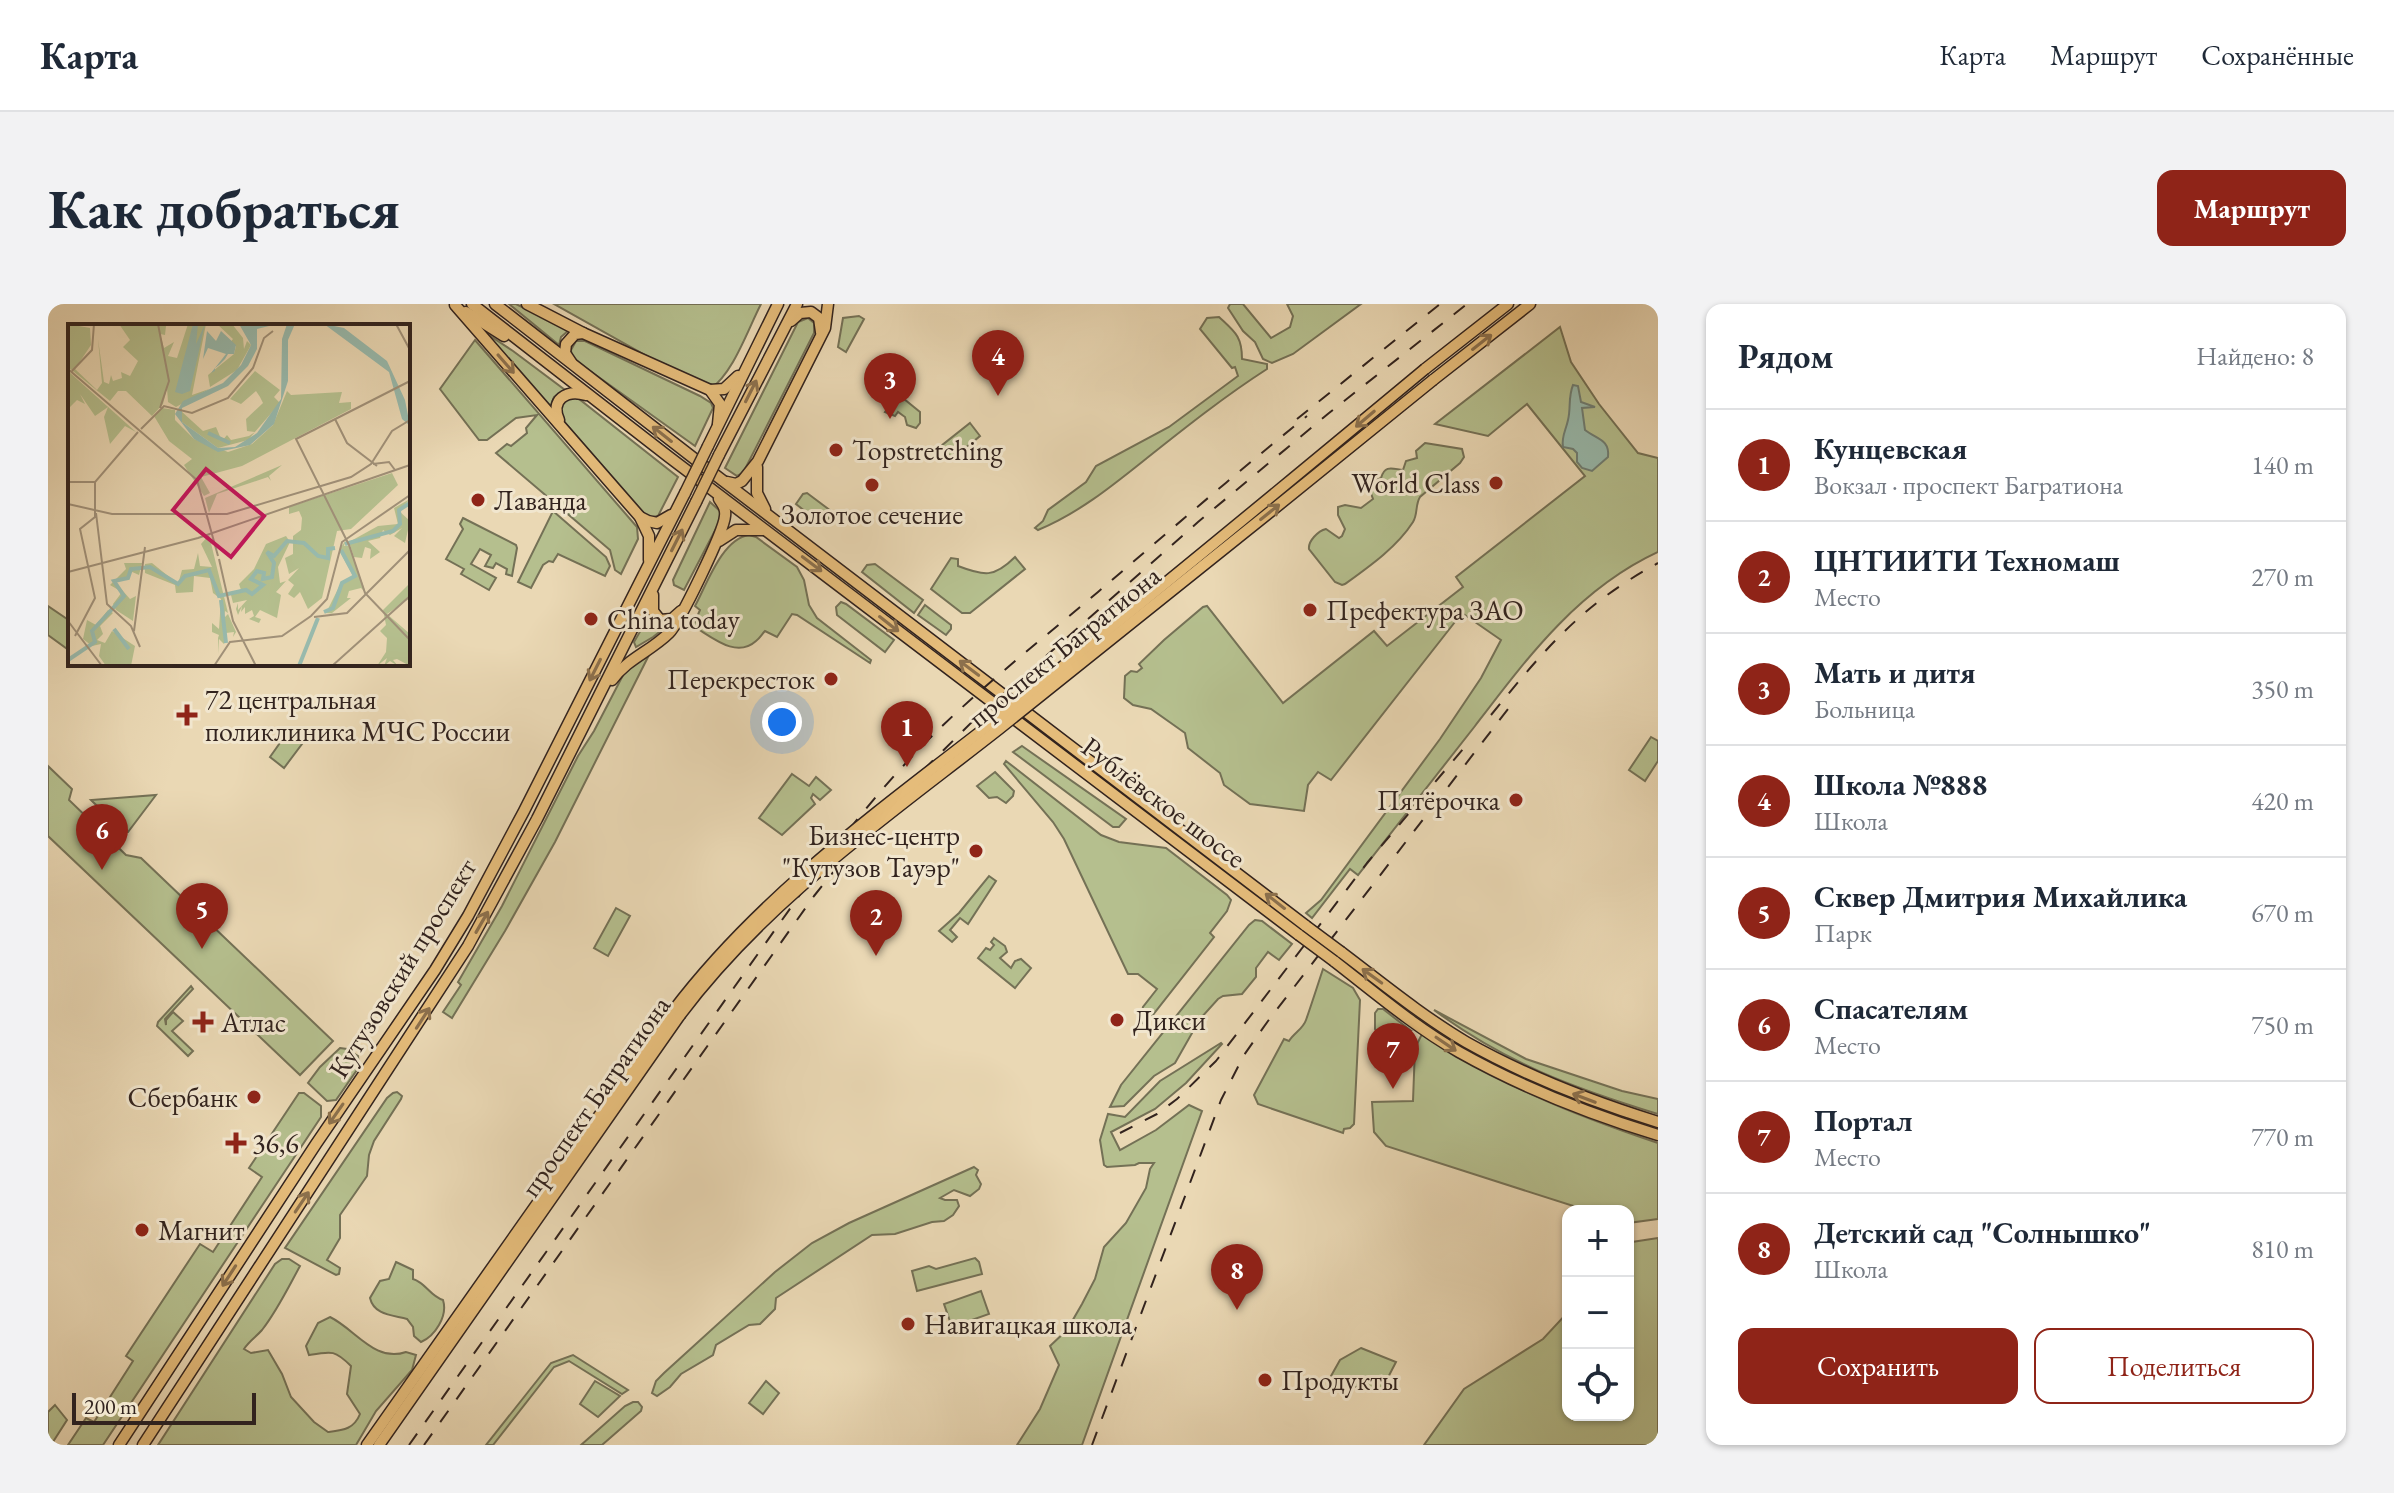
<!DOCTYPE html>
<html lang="ru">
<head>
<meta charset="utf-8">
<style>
  body { margin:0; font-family:"EB Garamond",serif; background:#f2f2f3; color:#1f2937 }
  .controls { position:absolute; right:24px; bottom:24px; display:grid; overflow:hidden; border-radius:16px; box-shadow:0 2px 6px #0004 }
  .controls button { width:72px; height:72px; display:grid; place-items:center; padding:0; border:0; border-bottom:2px solid #e0e1e3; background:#fff; color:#1f2937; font:40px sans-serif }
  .scale { position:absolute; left:24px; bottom:20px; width:184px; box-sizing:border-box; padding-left:8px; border:4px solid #32231e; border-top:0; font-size:22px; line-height:28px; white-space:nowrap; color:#32231e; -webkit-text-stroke:6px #f1e6ce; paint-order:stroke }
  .you { position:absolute; left:734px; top:418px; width:28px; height:28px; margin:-20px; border:6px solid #fff; border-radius:50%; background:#1a73e8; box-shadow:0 0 0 12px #1a73e833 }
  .badge { display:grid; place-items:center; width:52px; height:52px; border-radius:50%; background:#8f2418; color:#fff; font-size:26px; font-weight:700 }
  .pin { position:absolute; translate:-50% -66px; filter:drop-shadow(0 2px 4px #0008) }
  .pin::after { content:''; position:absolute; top:42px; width:28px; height:24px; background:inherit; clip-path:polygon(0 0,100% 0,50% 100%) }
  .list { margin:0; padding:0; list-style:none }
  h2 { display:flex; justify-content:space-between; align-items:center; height:104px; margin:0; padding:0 32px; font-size:34px }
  h2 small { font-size:26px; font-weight:400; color:#747a83 }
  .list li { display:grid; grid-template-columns:52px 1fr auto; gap:24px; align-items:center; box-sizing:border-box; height:112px; padding:0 32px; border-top:2px solid #e0e1e3 }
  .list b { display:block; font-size:30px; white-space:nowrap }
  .list p { margin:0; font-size:26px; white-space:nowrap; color:#747a83 }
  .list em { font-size:26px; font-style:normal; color:#747a83 }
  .actions { display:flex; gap:16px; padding:24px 32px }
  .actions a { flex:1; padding:18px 0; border:2px solid #8f2418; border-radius:16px; text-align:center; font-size:28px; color:#8f2418 }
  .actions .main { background:#8f2418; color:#fff }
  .icon { flex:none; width:44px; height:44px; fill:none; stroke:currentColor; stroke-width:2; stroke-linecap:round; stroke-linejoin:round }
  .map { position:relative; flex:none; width:1610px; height:1141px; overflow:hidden; border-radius:16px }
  header { display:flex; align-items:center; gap:48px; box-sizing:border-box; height:112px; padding:0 40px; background:#fff; border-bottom:2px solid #e0e1e3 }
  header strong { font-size:38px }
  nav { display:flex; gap:44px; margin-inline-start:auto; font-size:28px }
  .intro { display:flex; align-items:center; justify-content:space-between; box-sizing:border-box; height:192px; padding:0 48px }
  h1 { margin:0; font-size:56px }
  .button { padding:20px 36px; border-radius:16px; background:#8f2418; color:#fff; font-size:28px; font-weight:700 }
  main { display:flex; gap:48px; padding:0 48px }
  aside { flex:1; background:#fff; border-radius:16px; box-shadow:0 2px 6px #0004 }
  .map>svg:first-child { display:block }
  .green { fill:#b5bf8e; stroke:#747156; stroke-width:2 }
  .water { fill:#98baad; stroke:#6f7e74; stroke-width:2 }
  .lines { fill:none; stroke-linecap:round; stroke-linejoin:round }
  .major-casing { stroke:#32231e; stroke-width:13 }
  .major { stroke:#e5bc7a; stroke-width:10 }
  .rail { stroke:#32231e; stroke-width:2; stroke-dasharray:14 14; stroke-linecap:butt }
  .major-bridge-casing { stroke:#32231e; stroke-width:13; stroke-linecap:butt }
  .major-bridge { stroke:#e5bc7a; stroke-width:10 }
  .oneway { stroke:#8c704c }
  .poi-dot { fill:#8f2418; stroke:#f1e6ce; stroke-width:3 }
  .labels { text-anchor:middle; stroke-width:6; stroke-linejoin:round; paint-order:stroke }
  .poi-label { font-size:28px; fill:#32231e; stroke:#f1e6ce; text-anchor:start }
  .street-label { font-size:28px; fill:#32231e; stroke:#f1e6ce }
  .inset-river { fill:none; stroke:#98baad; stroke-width:4 }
  .inset-road { fill:none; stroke:#a09078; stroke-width:2 }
  .view { fill:#c2185b; fill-opacity:0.15; stroke:#c2185b; stroke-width:4 }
  .inset-edge { fill:none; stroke:#32231e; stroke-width:4 }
</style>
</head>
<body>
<header>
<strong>Карта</strong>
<nav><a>Карта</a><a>Маршрут</a><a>Сохранённые</a></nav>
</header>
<div class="intro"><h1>Как добраться</h1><a class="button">Маршрут</a></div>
<main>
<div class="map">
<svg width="1610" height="1141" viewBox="0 0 1610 1141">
  <rect width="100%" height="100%" fill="#ead8b4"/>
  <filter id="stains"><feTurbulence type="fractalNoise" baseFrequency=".0025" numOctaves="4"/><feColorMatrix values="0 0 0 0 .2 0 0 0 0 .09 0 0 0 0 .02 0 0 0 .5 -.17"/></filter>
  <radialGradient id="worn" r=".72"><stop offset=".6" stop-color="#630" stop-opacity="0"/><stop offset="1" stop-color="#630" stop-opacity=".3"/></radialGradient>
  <!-- green -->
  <g class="green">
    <path d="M461 0H468L521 26 513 33 511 41Z"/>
    <path d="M506 0H713C700 25 685 70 662 85L631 70Z"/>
    <path d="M1182 0H1195L1223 34 1242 23 1245 12 1239 0H1313L1245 50 1224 59 1215 55 1207 38 1195 27 1180 4Z"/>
    <path d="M811 12 816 15 798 48 790 43 795 14Z"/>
    <path d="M1171 13C1187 28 1194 32 1194 55L1219 60V65C1177 92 1138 123 1099 154 1064 182 1031 209 990 226L987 224 995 217 1000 206 1038 178 1048 162 1121 123 1190 72 1187 63 1184 64 1152 25 1159 14Z"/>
    <path d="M760 14 766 19V29L695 169 689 172 677 164 750 18Z"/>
    <path d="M1512 23 1523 58 1551 100 1590 149 1610 154V248C1530 285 1479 354 1427 422 1388 471 1349 521 1310 571L1302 565 1264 614 1258 609 1273 596 1392 435 1433 374 1453 336 1414 309 1283 476 1270 468 1260 481 1256 507 1202 500 1176 481 1172 469 1140 444 1137 429 1103 405 1085 401 1076 394 1077 372 1083 367 1089 368 1094 364 1091 360 1116 336 1155 303 1159 302 1235 399 1326 327 1339 342 1415 283 1408 273 1537 172 1479 100 1440 132 1387 120Z"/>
    <path d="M430 24 465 47 517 86 506 93 501 106Z"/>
    <path d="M427 36 589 223 590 235 573 270 567 266 562 246 448 149 459 140 463 142 479 129 478 124 489 111 468 114 439 136H431L392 85Z"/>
    <path d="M528 37H537L652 92 663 99 665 104 647 142 524 54 523 46Z"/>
    <path d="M525 93 531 95 630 173 610 212 603 213 596 209 512 113 511 100Z"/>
    <path d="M847 94 856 95 872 108V119L868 124 859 121 857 113 850 108 847 112 837 108Z"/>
    <path d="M922 119 932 132 904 155 893 142Z"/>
    <path d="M1377 139 1414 145 1416 153 1412 159 1372 193C1367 201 1370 210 1365 218 1349 243 1322 262 1297 280L1294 281 1287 278 1261 245C1260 237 1270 227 1278 225L1291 234 1294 232 1297 225 1290 211V203L1297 201 1313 204 1325 195 1321 184 1322 179 1333 174C1337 160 1345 165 1355 166L1358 157 1369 154 1368 147Z"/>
    <path d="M759 189 783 207V212L777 219 773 220 748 200 755 190Z"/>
    <path d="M662 198 673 208V215L636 286 626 281 625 276Z"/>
    <path d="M505 207 558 253 562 262 557 272 510 250 505 258 501 257 495 261 483 284 470 278Z"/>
    <path d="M415 214 468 241 469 244 464 272 458 270 459 265 448 259 445 264 437 262 443 251 432 245 423 260 448 274 441 286 413 270 416 265 398 255 415 225 412 220Z"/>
    <path d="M701 231 708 233 749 263 756 276 761 301 769 314 823 356 822 359 749 311 744 310 729 333 717 327C714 330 712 334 708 337 688 355 664 333 645 322L652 306 647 302C659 280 674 235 701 231Z"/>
    <path d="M967 253 977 265 922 309H914L883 285 903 254 910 255V262C936 272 946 274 967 253Z"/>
    <path d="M827 260 875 296 866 309 814 268 819 261Z"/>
    <path d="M793 298 798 300 846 336 837 348 789 311 788 303Z"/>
    <path d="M877 301 903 321V325L898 331 870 311Z"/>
    <path d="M0 302 22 317V347L0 331Z"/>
    <path d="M601 312 607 317 617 319 619 322 605 333 588 343 586 338Z"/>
    <path d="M602 349 507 538 457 627 404 714 395 708 413 681 410 678 454 602 530 452 546 427 573 375 578 366Z"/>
    <path d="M239 429 254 440 236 464 222 453Z"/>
    <path d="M1603 433 1610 437V457L1597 477 1581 466Z"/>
    <path d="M974 442 1078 515 1071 523H1065L965 448Z"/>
    <path d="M958 457 1053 531 1071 538 1118 544 1179 591 1183 596 1179 607 1162 629 1166 633 1097 721 1092 716 1095 703 1109 685 1090 670H1080L1016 535 1005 518 956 460Z"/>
    <path d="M0 462 24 485 21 496 78 551 93 554 285 737 252 771 0 532Z"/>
    <path d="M947 468 966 487 965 492 958 499 949 493 941 494 929 482Z"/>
    <path d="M744 470 761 482 768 473 783 486 772 496 765 490 763 494 767 500 734 531 711 514Z"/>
    <path d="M108 491 80 528H76L43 496Z"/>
    <path d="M941 572 948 577 920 620 912 614 902 626 909 633 904 638 891 627 911 609Z"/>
    <path d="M568 604 582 612 560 652 546 644Z"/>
    <path d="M1207 616 1214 617 1244 640 1231 656 1220 648 1208 664V673L1194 690 1175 692 1170 695 1152 715 1127 759 1106 772 1076 802 1062 803 1073 781 1201 621Z"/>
    <path d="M946 634 957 642 959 648 952 654 963 664 967 657 973 655 983 664 967 684 930 654 938 644 942 646 946 641 943 638Z"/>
    <path d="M1275 665 1305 684 1312 696 1306 820 1302 824 1296 825 1295 829 1210 800 1206 791 1236 735 1241 737C1246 729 1255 725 1258 716 1264 699 1269 683 1275 665Z"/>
    <path d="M143 682 145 685 117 715 118 721V716L125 708 135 717 124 727 145 747 140 752 109 722 110 718Z"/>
    <path d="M1330 705H1335L1362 726 1335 725 1330 728 1327 725V709Z"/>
    <path d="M1386 706 1478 755 1574 787 1610 795V810C1525 784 1458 759 1386 706Z"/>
    <path d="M1375 728C1447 780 1527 811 1610 839V915L1580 919V907H1541L1338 842 1326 828 1324 798 1365 797 1367 744Z"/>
    <path d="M1173 739 1174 740 1138 779 1107 805 1063 828 1072 846 1108 826 1141 801 1154 807 1034 1141H969L992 1105 1011 1061 1002 1042 1019 1026 1034 1000 1047 975 1056 943 1078 919 1098 884 1102 865 1106 859H1091L1087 861 1059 863 1056 861 1052 836 1060 810 1077 813 1112 777Z"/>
    <path d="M292 744 299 745 310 752 311 763 288 796 279 797 260 779 272 763Z"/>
    <path d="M349 788 354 792 353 795 326 837 321 851 319 872 292 911V934L279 956 292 964 291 970 288 971 237 944 339 794 345 789Z"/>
    <path d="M251 789H256L273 802V813L55 1141H20L38 1114 46 1118 85 1057 78 1052 152 940 165 948 214 873 201 864Z"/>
    <path d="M926 863 930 866 928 871 933 880 931 885 922 892 906 886 892 894 897 896H909L911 902 905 911 896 917 884 918 847 930 824 931 728 994 727 1005 712 1020 701 1021 668 1041 665 1051 633 1070 622 1083 609 1092 604 1089 608 1077 616 1069 727 968 764 939 801 919Z"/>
    <path d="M1610 934V1141H1376L1416 1085 1495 1035 1520 1008V1111H1580V942L1584 938Z"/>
    <path d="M927 954 931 958 934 970 869 987 864 967 881 962 888 965Z"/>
    <path d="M234 955H241L252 962C240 984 229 1007 214 1026 208 1033 201 1037 196 1045L203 1049 220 1046 234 1070 243 1093 266 1118 280 1128C296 1126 306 1125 312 1110L299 1090 303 1062C287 1046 284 1047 261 1051L258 1042 270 1019 282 1013C307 1025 327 1059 358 1048L368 1051 364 1066 328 1107 308 1141H110L227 960Z"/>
    <path d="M348 958 365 966V975C378 979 382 992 395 996 400 1012 387 1032 373 1038L366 1032 365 1023 359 1015C344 1011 326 1011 322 994L332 977 341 975Z"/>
    <path d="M933 987 941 1010 904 1023 896 1000Z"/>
    <path d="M1313 1044 1348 1058 1333 1087 1308 1083 1283 1072 1292 1056Z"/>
    <path d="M525 1051 580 1086 574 1090 521 1057 506 1063 445 1141H438L503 1059Z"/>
    <path d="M547 1077 572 1092 550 1113 532 1100Z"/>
    <path d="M718 1077 731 1089 715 1110 701 1099Z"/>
    <path d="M585 1098H590L594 1103 593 1107 554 1141H533L577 1102Z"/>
    <path d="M7 1101 19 1116 3 1141H0V1108Z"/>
  </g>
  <!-- water -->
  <path class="water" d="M1525 81 1530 82 1533 98 1547 103 1534 104 1537 126C1548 135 1562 135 1560 153L1544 167 1534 164 1529 158V149L1525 145 1515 143C1513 133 1518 126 1520 116 1523 104 1520 93 1525 81Z"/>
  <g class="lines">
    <!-- major casing -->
    <g class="major-casing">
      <g id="major">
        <path d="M424 0 621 153 1251 631"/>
        <path d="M447 0 657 163 1258 622"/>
        <path d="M479 0 535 29 662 86 672 100 670 120"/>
        <path d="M407 1 592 213 601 232V256"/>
        <path d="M418 8 456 32"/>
        <path d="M743 17 752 9 763 8 771 14 773 28"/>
        <path d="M523 58 517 49 518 40 527 30 535 29"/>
        <path d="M1377 65 1460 0"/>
        <path d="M1385 76 1482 0"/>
        <path d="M662 86 676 85 690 72"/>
        <path d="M511 116C502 96 518 85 538 91"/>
        <path d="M660 142 730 0"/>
        <path d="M671 151 749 0"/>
        <path d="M709 163V189L717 205"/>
        <path d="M679 178 688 180 694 177 710 157 777 24 780 0"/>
        <path d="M592 213 600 217 609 219 623 211"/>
        <path d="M671 237 688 226H715"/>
        <path d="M605 291V307L612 316 624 315 633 307"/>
        <path d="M564 376C579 355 603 347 621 329 632 318 676 227 677 212 678 205 675 201 671 195"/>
        <path d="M1293 648C1334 679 1374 712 1418 738 1480 773 1542 797 1610 818"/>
        <path d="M1286 657C1326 688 1367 723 1411 748 1473 783 1541 810 1610 831"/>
        <path d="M71 1141 268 840 387 666 420 612 476 507 637 189"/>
        <path d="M95 1141 420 642 489 515 648 198"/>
        <path d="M319 1141 625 707"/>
        <path d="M331 1141 632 711"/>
      </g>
    </g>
    <!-- major -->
    <use href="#major" class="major"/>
    <!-- rail -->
    <g class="rail">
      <path d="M1249 115 1392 0"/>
      <path d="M1443 411C1497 345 1533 301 1610 259"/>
      <path d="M1072 829 1109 810 1129 795 1168 757 1319 559 1415 445"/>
      <path d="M361 1141 756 585C793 534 832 485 876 440 929 386 992 337 1050 288 1119 229 1188 169 1259 112"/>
      <path d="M376 1141 766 592 835 506 929 413 1150 218 1281 109 1419 0"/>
      <path d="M1044 1141 1173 796 1196 751 1220 717 1460 405"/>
    </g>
    <!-- major-bridge casing -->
    <g class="major-bridge-casing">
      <g id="major-bridge">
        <path d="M637 189 660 142"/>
        <path d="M648 198 671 151"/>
        <path d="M1258 622 1293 648"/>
        <path d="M1251 631 1286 657"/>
        <path d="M625 707C718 584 849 494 968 400 1106 290 1241 178 1377 65"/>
        <path d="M632 711C718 596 839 513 951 425 1096 310 1241 193 1385 76"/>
      </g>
    </g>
    <!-- major-bridge -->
    <use href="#major-bridge" class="major-bridge"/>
  </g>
  <!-- one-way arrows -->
  <defs><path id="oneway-shaft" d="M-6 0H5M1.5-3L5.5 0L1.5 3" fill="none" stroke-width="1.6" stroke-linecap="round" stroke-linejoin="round" transform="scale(2)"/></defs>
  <g class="oneway">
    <use href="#oneway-shaft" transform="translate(1434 38) rotate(-38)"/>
    <use href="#oneway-shaft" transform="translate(458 60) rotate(49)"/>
    <use href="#oneway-shaft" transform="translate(703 87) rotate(-63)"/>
    <use href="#oneway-shaft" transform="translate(1317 115) rotate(140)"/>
    <use href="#oneway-shaft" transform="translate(614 130) rotate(-142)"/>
    <use href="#oneway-shaft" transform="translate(1222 208) rotate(-39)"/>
    <use href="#oneway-shaft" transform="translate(629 236) rotate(-63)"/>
    <use href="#oneway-shaft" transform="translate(764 260) rotate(37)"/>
    <use href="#oneway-shaft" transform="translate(841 320) rotate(38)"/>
    <use href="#oneway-shaft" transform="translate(921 364) rotate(-143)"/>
    <use href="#oneway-shaft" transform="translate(547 366) rotate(117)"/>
    <use href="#oneway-shaft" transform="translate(1227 597) rotate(-142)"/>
    <use href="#oneway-shaft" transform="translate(434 618) rotate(-60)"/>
    <use href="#oneway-shaft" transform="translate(1324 672) rotate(-144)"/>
    <use href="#oneway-shaft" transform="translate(375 714) rotate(-57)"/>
    <use href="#oneway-shaft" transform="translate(1398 740) rotate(34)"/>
    <use href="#oneway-shaft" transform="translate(1536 794) rotate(-159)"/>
    <use href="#oneway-shaft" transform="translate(288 810) rotate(125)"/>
    <use href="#oneway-shaft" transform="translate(254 898) rotate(-56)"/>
    <use href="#oneway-shaft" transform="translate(181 972) rotate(123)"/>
  </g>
  <!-- markers -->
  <g class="poi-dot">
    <circle cx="788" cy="146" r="8"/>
    <circle cx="1448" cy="179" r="8"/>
    <circle cx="824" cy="181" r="8"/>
    <circle cx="430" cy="196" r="8"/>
    <circle cx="1262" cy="306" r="8"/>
    <circle cx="543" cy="315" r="8"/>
    <circle cx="783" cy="375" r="8"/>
    <path d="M135 399h8v8h8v8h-8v8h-8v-8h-8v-8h8z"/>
    <circle cx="1468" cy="496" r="8"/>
    <circle cx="928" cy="547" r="8"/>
    <circle cx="1069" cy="716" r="8"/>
    <path d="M151 706h8v8h8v8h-8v8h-8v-8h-8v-8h8z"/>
    <circle cx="206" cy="793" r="8"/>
    <path d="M184 827h8v8h8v8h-8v8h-8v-8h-8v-8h8z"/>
    <circle cx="94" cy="926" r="8"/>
    <circle cx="860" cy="1020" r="8"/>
    <circle cx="1217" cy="1076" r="8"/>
  </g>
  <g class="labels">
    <!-- poi labels -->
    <g class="poi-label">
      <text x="804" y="156">Topstretching</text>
      <text x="1432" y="189" text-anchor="end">World Class</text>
      <text x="446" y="206">Лаванда</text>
      <text x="824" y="220" text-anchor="middle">Золотое сечение</text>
      <text x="1278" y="316">Префектура ЗАО</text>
      <text x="559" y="325">China today</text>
      <text x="767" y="385" text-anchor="end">Перекресток</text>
      <text x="157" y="405">72 центральная<tspan x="157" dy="32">поликлиника МЧС России</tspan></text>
      <text x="1452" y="506" text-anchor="end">Пятёрочка</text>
      <text x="912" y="541" text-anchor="end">Бизнес-центр<tspan x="912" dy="32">"Кутузов Тауэр"</tspan></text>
      <text x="1085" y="726">Дикси</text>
      <text x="173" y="728">Атлас</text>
      <text x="190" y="803" text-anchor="end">Сбербанк</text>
      <text x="204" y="849">36,6</text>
      <text x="110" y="936">Магнит</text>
      <text x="876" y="1030">Навигацкая школа</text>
      <text x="1233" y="1086">Продукты</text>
    </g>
    <!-- street labels -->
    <g class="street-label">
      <text transform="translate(1016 342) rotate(-39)" y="10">проспект Багратиона</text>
      <text transform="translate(1116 498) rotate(37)" y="10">Рублёвское шоссе</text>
      <text transform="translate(354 664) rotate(-58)" y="10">Кутузовский проспект</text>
      <text transform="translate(547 792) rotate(-55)" y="10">проспект Багратиона</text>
    </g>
  </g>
  <!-- overview -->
  <g transform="translate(20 20)">
    <rect width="342" height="342" fill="#ead8b4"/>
    <path d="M0 0 22 4 23 21 7 45 29 66 34 59 30 15 36 58 41 60 43 51 45 57 54 54 53 48 62 52 70 37 55 23 62 16 51 0 98 2 97 11 92 10 96 24 106 18 100 32 109 34 120 0H138L124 71 141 65 108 83 100 78 99 64 95 80 84 92 58 67H50L42 77 0 43ZM149 0H164L175 14 176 25 179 17 183 21 169 46 142 63 140 51 166 30 168 22H159L165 15ZM0 47 68 108 57 102 42 120 36 93 40 83 27 92 12 70 17 80 9 76 0 85ZM187 47 212 66 206 73 212 79 180 116 150 124 114 98 113 87 135 107 148 103 154 117 159 111 163 116 181 112 187 108 179 107 178 95 195 79 192 73 188 67 173 80 162 75ZM219 67 223 71 274 68 271 79 283 78V85L174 142 133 153 142 169 136 172 116 141 124 135 101 117 86 92 94 84 107 86V96L126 115 160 128 184 120 205 101ZM214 141 201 152 203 157 200 153 149 170 141 189 137 174ZM324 149 330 161 283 205 269 207 254 274 240 285 232 268 226 274 220 270 226 261 220 256 231 244 221 250 217 234 225 230V212L233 206 234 194 231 187 221 190V183ZM342 175 331 187 342 197 337 219 326 212 334 204 322 211 315 206 312 214 300 217 312 228 302 235 303 225 297 223 294 234 286 233 281 218 310 202 330 200 326 184ZM141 211 160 289 157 287 156 294 160 290 168 308 165 313 166 308 158 309 156 320 151 315V330L150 314 151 311 144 308V299L151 305 153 275 145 269 142 254 126 252 125 268 108 269 107 261 77 249V240L84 239 110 260 114 246 126 245 130 229 132 242 144 243 133 220ZM218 212 222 218 210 243 212 259 218 257 208 268 213 271 209 294 192 286 187 293 193 295 191 299 181 295 186 292 184 286 177 290V283L173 288 174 282 170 291 168 285 170 279V286L179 276 165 279 163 271 173 266 171 260 186 245 198 220ZM278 216 276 222H281L298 269 293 264 281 267 279 274H283L264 289 272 290 258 289 273 259 285 252 271 226ZM56 239H74L71 251 62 247 60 255 47 258 62 275 68 272 65 297 48 286 45 280 54 268 42 261 58 245ZM342 259V274L319 290 342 310V342L329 335 325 336 330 342 322 337 316 342 319 334 309 342 318 328 319 314 312 307 318 301 315 286ZM40 286 45 289 32 302 35 310 29 316 37 319 44 307 67 322 63 342H38L31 332 33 320 24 322 15 315 19 296 28 301Z" fill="#b5bf8e"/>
    <path d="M125 0H130L128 20 137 0 122 67 114 70 107 68ZM171 0H209L189 5V25L180 42 160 62 114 84V98L150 124 167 123 189 109 213 75 214 15 219 0H227L220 16V57L206 100 182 121 150 128 126 115 107 90 115 77 155 59 173 41 183 21ZM256 0 276 4 319 37 337 76 342 102 334 95 321 48ZM139 7 148 17 153 7 168 21 166 30H160L157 35 151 41 147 44V47L143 49 158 30 140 24 135 35Z" fill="#98baad"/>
    <path class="inset-river" d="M140 109 162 119M277 220 325 207 332 200 331 186 342 179M153 276 158 319M256 288 265 284 274 259 287 252 273 226M46 305 61 325M0 336 27 318 24 307 56 272 46 257 60 254 63 245 82 243 110 260 117 252 141 246 151 272 178 266 184 270 195 261 183 255 189 247 196 249 195 255 204 253 206 239 199 228 206 232 219 217 236 219 250 232 260 234V225L267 224M231 342 250 294"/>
    <path class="inset-road" d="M90 0 101 57 92 84M328 0 342 26M0 45 129 156 150 232M4 47 24 26 26 0M342 57 228 115 281 221 297 269 342 316M267 95 279 119 309 142M73 105 96 82 124 89 160 74 185 44 196 14 205 7M305 140 321 138 327 146M0 158H28M0 180 44 190H159L283 153 303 140 324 107 342 96M28 189 39 280 63 302 72 323M151 235 165 297 188 342M0 248 130 214 342 141M246 293 279 289 342 226M0 297 34 342M66 307 77 223M7 312 27 274 12 205 27 193V158L70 108M146 342 162 318 214 312 243 292 259 275 274 218 342 171M264 342 342 272"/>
    <path class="view" d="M138 145 196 192 163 233 105 186Z"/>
    <rect width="342" height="342" class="inset-edge"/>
  </g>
  <rect width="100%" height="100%" filter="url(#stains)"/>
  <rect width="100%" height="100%" fill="url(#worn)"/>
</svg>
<div class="controls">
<button>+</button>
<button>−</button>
<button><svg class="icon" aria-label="locate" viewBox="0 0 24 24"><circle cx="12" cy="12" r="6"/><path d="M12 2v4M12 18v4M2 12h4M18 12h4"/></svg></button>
</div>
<div class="scale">200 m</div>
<div class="you"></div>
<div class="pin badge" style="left:859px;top:463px">1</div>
<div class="pin badge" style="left:828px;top:652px">2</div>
<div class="pin badge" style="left:842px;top:115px">3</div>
<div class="pin badge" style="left:950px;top:92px">4</div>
<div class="pin badge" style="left:154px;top:645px">5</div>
<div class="pin badge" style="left:54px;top:566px">6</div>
<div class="pin badge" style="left:1345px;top:785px">7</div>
<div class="pin badge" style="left:1189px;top:1006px">8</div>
</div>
<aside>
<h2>Рядом<small>Найдено: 8</small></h2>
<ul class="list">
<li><span class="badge">1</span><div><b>Кунцевская</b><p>Вокзал · проспект Багратиона</p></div><em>140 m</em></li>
<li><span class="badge">2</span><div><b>ЦНТИИТИ Техномаш</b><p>Место</p></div><em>270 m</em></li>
<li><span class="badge">3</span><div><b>Мать и дитя</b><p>Больница</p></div><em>350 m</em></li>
<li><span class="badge">4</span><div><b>Школа №888</b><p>Школа</p></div><em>420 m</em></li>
<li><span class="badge">5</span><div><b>Сквер Дмитрия Михайлика</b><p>Парк</p></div><em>670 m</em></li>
<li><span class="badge">6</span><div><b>Спасателям</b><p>Место</p></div><em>750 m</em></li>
<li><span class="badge">7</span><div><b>Портал</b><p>Место</p></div><em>770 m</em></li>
<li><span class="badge">8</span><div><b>Детский сад &quot;Солнышко&quot;</b><p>Школа</p></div><em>810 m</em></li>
</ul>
<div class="actions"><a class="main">Сохранить</a><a>Поделиться</a></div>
</aside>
</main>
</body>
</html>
